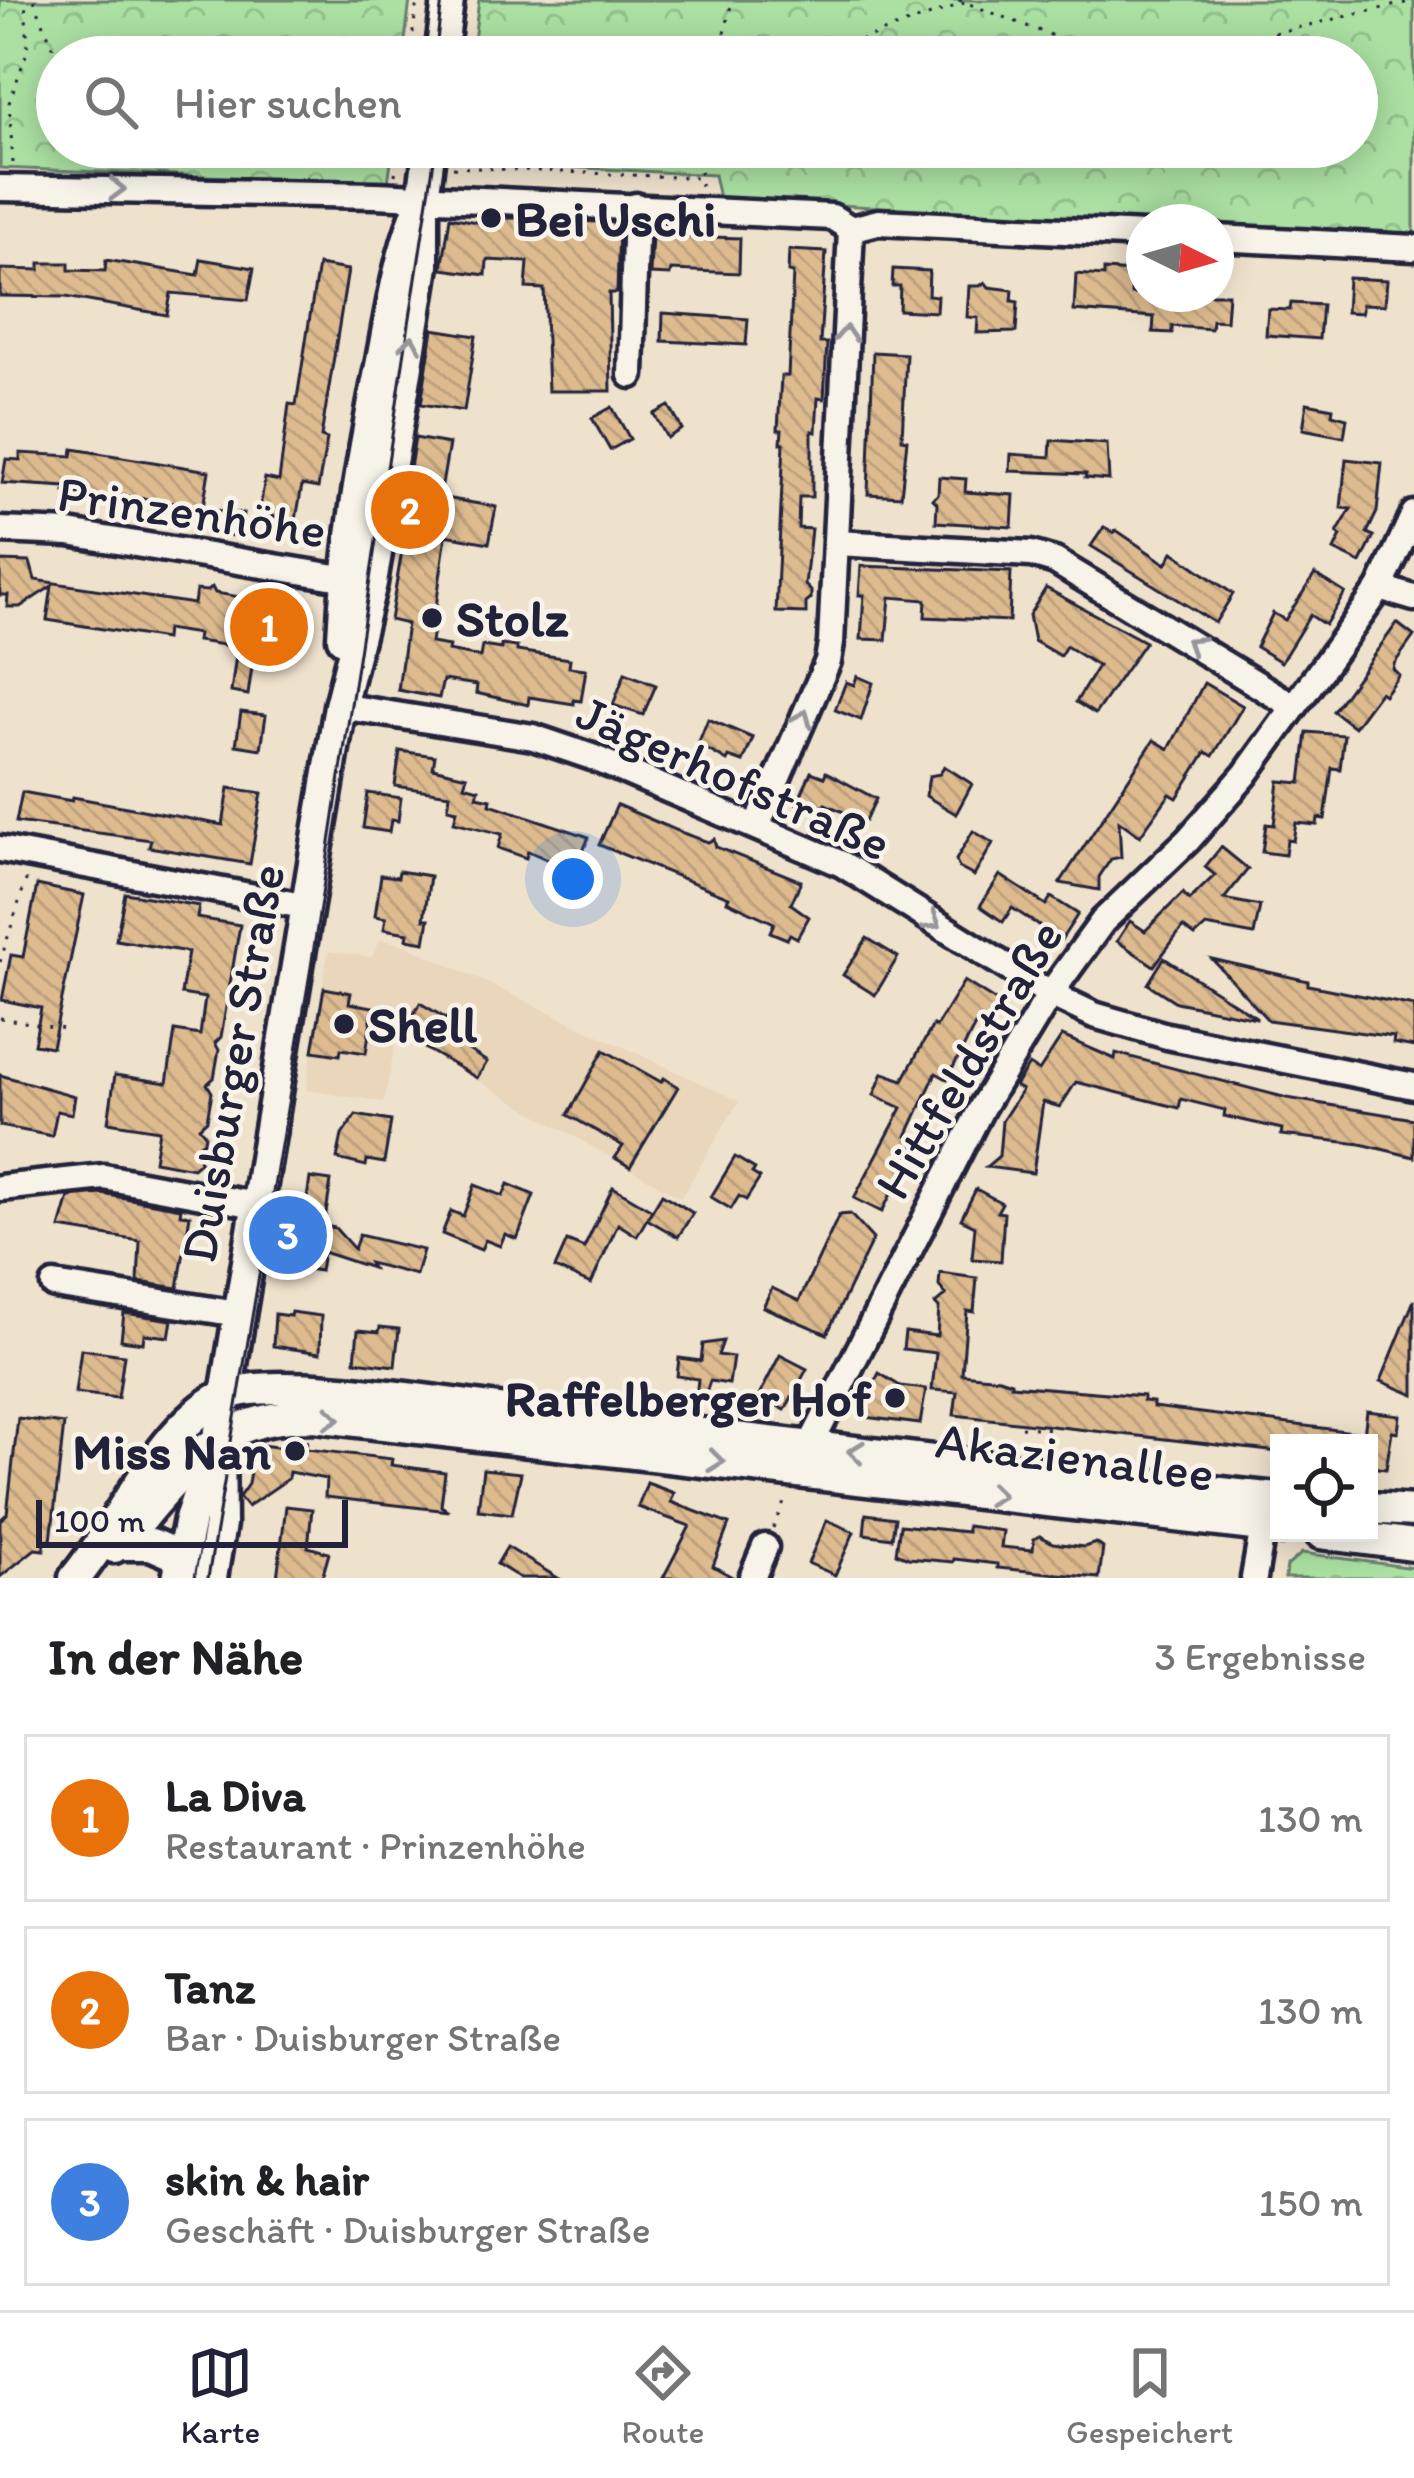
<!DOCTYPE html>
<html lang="de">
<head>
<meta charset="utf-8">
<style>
  body { margin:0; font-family:Itim,sans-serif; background:#f6f6f6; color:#202124 }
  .controls { position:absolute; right:36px; bottom:36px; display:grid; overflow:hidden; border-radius:0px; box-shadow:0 6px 30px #0003 }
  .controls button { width:108px; height:108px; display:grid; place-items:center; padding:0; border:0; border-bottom:3px solid #e0e0e0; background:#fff; color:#202124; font:60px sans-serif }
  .compass { position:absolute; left:1126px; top:204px; width:108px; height:108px; border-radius:50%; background:#fff; box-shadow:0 6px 30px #0003; rotate:95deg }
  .scale { position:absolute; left:36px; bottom:30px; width:312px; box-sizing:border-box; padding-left:12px; border:6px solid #22223b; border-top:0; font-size:33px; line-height:42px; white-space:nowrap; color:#22223b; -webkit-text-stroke:9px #f7f3e8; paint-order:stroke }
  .you { position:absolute; left:573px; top:879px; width:42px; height:42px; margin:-30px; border:9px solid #fff; border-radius:50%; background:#1a73e8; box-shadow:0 0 0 18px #1a73e833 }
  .badge { display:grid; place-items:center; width:78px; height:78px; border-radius:50%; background:#22223b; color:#fff; font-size:39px; font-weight:700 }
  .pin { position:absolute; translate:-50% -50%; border:6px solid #fff; box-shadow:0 3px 12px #0006 }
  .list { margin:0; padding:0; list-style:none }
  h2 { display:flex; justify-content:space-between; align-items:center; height:156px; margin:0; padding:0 48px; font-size:51px }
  h2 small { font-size:39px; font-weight:400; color:#757577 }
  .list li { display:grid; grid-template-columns:78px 1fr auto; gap:36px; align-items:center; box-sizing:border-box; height:168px; margin:0 24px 24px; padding:0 24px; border:3px solid #e0e0e0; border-radius:0px }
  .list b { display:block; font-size:45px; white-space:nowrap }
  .list p { margin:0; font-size:39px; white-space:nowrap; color:#757577 }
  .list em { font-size:39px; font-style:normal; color:#757577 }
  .icon { flex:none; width:66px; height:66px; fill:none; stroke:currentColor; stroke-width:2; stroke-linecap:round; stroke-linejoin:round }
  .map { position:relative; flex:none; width:1414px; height:1578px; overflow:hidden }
  .search { position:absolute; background:#fff; box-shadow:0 6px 30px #0003; left:36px; right:36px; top:36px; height:132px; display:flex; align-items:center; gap:30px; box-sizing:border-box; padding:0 42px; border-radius:66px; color:#757577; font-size:45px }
  .sheet { height:732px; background:#fff }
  nav { display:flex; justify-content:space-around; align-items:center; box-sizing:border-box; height:168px; border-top:3px solid #e0e0e0; background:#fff; font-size:33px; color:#757577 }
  nav a { display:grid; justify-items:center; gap:6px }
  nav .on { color:#22223b }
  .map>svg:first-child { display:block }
  .built { fill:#ead6ba }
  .forest { fill:url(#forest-crowns); stroke:#66816e; stroke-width:3 }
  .building { fill:url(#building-back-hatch); stroke:#22223b; stroke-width:3 }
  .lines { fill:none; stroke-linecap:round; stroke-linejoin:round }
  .minor-casing { stroke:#22223b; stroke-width:33 }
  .major-casing { stroke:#22223b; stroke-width:39 }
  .path { stroke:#22223b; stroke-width:3; stroke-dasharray:3 9; stroke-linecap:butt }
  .minor { stroke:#f7f3e8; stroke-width:24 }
  .major { stroke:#f7f3e8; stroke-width:30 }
  .tram { stroke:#22223b; stroke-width:3 }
  .oneway { stroke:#97959a }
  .poi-dot { fill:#22223b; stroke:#f7f3e8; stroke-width:4.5 }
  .labels { text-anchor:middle; stroke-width:9; stroke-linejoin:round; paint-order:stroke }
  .poi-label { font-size:51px; font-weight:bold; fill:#22223b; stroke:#f7f3e8; text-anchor:start }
  .street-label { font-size:51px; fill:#22223b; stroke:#f7f3e8 }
</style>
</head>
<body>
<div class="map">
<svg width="1414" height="1578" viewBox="0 0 1414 1578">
  <defs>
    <pattern id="forest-crowns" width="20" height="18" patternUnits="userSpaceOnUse" patternTransform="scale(3)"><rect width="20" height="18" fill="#abe0a2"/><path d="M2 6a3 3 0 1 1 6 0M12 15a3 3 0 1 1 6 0" fill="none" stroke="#93c08c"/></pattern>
    <pattern id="building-back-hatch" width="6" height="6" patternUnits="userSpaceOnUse" patternTransform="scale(3)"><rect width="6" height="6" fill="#ddbb8f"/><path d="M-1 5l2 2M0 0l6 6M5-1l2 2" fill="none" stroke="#bda07c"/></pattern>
  </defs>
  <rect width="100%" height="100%" fill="#efe2cd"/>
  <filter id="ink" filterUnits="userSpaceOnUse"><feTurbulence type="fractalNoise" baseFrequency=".00833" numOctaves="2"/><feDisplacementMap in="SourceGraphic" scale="24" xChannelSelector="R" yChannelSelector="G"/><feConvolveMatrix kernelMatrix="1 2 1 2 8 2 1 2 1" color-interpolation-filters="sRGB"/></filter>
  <g filter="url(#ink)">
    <!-- built -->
    <path class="built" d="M380 939 406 945 739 1101 681 1198 397 1034 384 1102 306 1090 328 951 372 957Z"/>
    <!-- forest -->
    <g class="forest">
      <path d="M0 0H410L403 57H57V147H393L388 183 0 168Z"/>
      <path d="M479 0H1414V239L1216 227V222L1144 223 719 198 714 175 470 162 460 153 461 147H1357V57H472Z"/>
      <path d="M1302 1553 1414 1568V1578H1285L1287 1566Z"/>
    </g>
    <!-- building -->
    <g class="building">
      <path d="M450 217 487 224V217L619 223 617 293H609L611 391H548L544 289 526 288 528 262 487 260 486 275 442 269Z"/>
      <path d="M652 235 740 238 739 273 671 270 670 275 650 274Z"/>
      <path d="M789 250 826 252 820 343H827L824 399 818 398 816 432 812 431V497H799L798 528 811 529 805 585 811 591V599L806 603V613L776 612 784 443H781L782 430H778L781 376H788L793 273 788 272Z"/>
      <path d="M201 259 254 268 248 300 171 293 167 315 66 297 0 296V269L40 270V263H69V270L105 271 106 260 198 275Z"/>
      <path d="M318 265 348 270 321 437 327 439 318 488 302 485 296 520 259 514 265 478 279 481 289 404 296 405Z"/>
      <path d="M893 269 929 271 928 295 937 296 936 312 899 310 900 286H892Z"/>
      <path d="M1104 270 1132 272 1131 294H1228L1226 321 1212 320 1211 329 1172 326V333L1153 332 1154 317 1074 311 1076 274 1104 276Z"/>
      <path d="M1348 278 1387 280 1385 305 1362 304V313L1346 312Z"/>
      <path d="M985 282 989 287 1013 290 1012 301 1018 302 1016 332 977 333 978 318 967 317 969 286H980Z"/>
      <path d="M1291 303 1322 305 1319 339 1266 335 1268 309 1290 310Z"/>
      <path d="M663 313 748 319 746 345 662 341Z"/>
      <path d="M433 329 476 336 464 411 421 404Z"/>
      <path d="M873 352 906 354 902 439 907 440 901 496 868 494Z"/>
      <path d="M1307 403 1333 408 1332 414 1347 418 1344 437 1303 429Z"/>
      <path d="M669 406 682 429 667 438 654 414Z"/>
      <path d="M612 407 630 439 610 450 592 418Z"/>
      <path d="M415 438 449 444 440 497 496 507 489 543 446 535 431 643 449 646 448 651 480 657 482 646 501 649V645L517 647V651L570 659 569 667 586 669 581 701 574 700V704L529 697 528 705 476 693 477 685 443 680 439 698 398 690 407 624 390 620 406 528 400 527Z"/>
      <path d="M1051 440 1107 444 1109 480 1085 478 1086 474 1010 471 1011 454 1050 457Z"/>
      <path d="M73 449 209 471 203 507 116 495 115 499 65 492 66 487 2 483 6 459 20 460V453L72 456Z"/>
      <path d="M1346 459 1382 463 1377 512 1367 533 1374 536 1361 563 1334 550 1341 536 1337 533 1351 509 1341 508Z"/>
      <path d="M939 477 966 479 965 492 1014 495 1012 527 936 522 937 503 933 499 938 494Z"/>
      <path d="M215 510 243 514 239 537 212 532Z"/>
      <path d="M1104 527 1114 533 1116 530 1166 564 1173 552 1233 594 1215 623 1091 546Z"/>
      <path d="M0 561 30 562 35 580 194 604 196 590 207 591 212 587 215 593 270 602V596L289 599 278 664 253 660 248 695 231 692 237 647 197 641 198 634 166 629 165 639 47 620 52 586 20 607H7L8 595H0Z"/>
      <path d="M861 566 1011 572 1009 621 925 617 926 600 890 597 886 640 861 639 864 595H859Z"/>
      <path d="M1315 574 1345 593 1325 625 1310 615 1281 662 1256 647 1273 613 1285 620Z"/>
      <path d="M1046 588 1145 642 1095 714 1076 702 1098 666 1066 646 1060 656 1034 641 1029 615Z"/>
      <path d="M1397 623 1414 636 1394 664 1393 669 1399 675 1384 695 1380 692 1354 727 1333 711Z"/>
      <path d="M625 673 656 685 643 715 613 705Z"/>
      <path d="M857 676 873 683 861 720 835 710 846 682 854 685Z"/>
      <path d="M1204 683 1243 706 1213 756 1206 752 1177 798 1170 794 1140 836 1119 821 1121 857 1111 859 1099 877V890L1060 883 1154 740 1169 749Z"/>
      <path d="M241 712 266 715 261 749 236 745Z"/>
      <path d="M708 719 753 738 743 762 729 757 727 761 698 744Z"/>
      <path d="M1307 732 1344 735 1340 769 1332 768 1325 819 1318 818 1317 825 1296 823 1293 841 1287 840 1285 855 1262 852 1266 824 1274 825 1279 781 1301 783Z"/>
      <path d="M400 751 435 756 433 768 467 776 464 785 479 789 477 796 491 799 490 804 589 837 577 865 563 859 560 865 528 851 526 858 498 848 502 834 454 822 457 810 448 808 450 794 395 786Z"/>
      <path d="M944 766 972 784 956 814 926 796 929 776 940 774Z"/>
      <path d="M811 772 824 777 826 772 876 799 865 821 825 804 820 815 797 804Z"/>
      <path d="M229 788 262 793 250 864 149 847 151 840 16 822 22 792 72 801 73 797 223 825Z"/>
      <path d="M368 793 401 798 398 821 391 820 389 832 363 828Z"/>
      <path d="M617 805 680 832 708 842 714 839 716 847 801 881 791 904 809 917 797 938 790 934 787 939 770 932 774 923 727 901 729 897 599 845Z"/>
      <path d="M973 831 993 843 974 876 959 868 956 860Z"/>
      <path d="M1221 847 1248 869 1224 899 1260 906 1254 935 1206 926 1195 936 1183 927 1154 966 1117 941 1130 921 1145 931 1183 893 1189 900 1215 875 1205 867Z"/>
      <path d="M399 871 430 876 424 919H429L425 942 407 939 408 933 384 929 386 918 375 916 381 875 398 877Z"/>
      <path d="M1000 875 1046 905 1051 897 1078 914 1061 940 1012 908 1003 922 980 906Z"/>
      <path d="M37 885 84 895 52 1047 34 1044 41 1008 2 1000 11 955 23 957Z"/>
      <path d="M125 893 199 906 197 918 240 925 221 1037 215 1043 219 1050 214 1078 207 1084 212 1092 207 1120 199 1127 205 1134 204 1141 197 1146 200 1162 193 1168 154 1161 159 1130 108 1122 115 1075 167 1083 175 1031 200 1035 205 998 181 994 188 952 116 940Z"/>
      <path d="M867 938 898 957 875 995 843 975Z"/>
      <path d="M1164 958 1256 1017V1018L1176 1002 1148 984Z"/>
      <path d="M1212 959 1308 981V985L1414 1006V1047L1393 1043 1394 1037 1268 1020Z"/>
      <path d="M964 981 999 1003 1001 1011 987 1031 976 1024 947 1079 936 1073 907 1136 917 1141 908 1158 914 1162 906 1177 901 1174 882 1212 854 1198 902 1108 874 1095 883 1073 903 1080 933 1025 936 1027Z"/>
      <path d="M324 988 351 993 349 1003 373 1007 366 1053 341 1049 340 1055 313 1051Z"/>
      <path d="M420 1003 452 1022 445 1035 487 1062 477 1078 402 1035Z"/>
      <path d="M1062 1036 1115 1059 1116 1053 1287 1098 1414 1119V1157L1361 1144 1281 1135 1282 1129 1224 1116 1225 1110 1181 1099 1179 1108 1076 1082 1060 1107 1043 1102 1033 1173 986 1167 999 1156 1002 1121 1022 1090 1015 1086 1029 1065 1039 1071Z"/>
      <path d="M604 1050 661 1082 664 1078 678 1087 630 1167 615 1158 623 1146 568 1115Z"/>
      <path d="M0 1075 75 1096 72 1114 57 1111 52 1136 0 1126Z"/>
      <path d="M356 1115 391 1121 384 1163 367 1160 366 1166 337 1159 342 1135Z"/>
      <path d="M735 1157 755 1169 752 1173 760 1178 746 1200 739 1196 731 1209 711 1197Z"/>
      <path d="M310 1178 331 1181 324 1226 335 1228 354 1249 359 1235 423 1250 416 1275 369 1263 372 1268 323 1252 320 1271 279 1265 284 1222 303 1226Z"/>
      <path d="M508 1184 534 1195 517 1239 505 1234 500 1246 485 1240 481 1250 442 1234 451 1211 463 1216 475 1185 503 1196Z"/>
      <path d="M613 1187 652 1210 637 1236 618 1224 591 1284 555 1268 567 1241 584 1248Z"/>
      <path d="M976 1189 1002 1203 997 1212 1004 1213 1001 1261 972 1259 975 1226 961 1219Z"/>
      <path d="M102 1194 181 1208 180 1214 190 1215 178 1288 138 1282 140 1241 60 1228 69 1197Z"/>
      <path d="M662 1194 693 1213 678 1237 647 1219Z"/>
      <path d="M850 1214 873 1239 827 1334 763 1307 772 1288 799 1301 839 1215Z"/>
      <path d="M940 1273 977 1278 974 1312 967 1311 962 1374 999 1378 1011 1382V1385L1143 1396V1401L1153 1402V1407L1362 1433 1361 1443H1279V1452L954 1415 957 1392 932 1390 936 1353 903 1349 905 1332 937 1336 939 1308 935 1304 946 1295 939 1286Z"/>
      <path d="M1414 1300V1395L1381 1381Z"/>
      <path d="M291 1312 321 1316 320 1353 273 1346 275 1314 290 1316Z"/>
      <path d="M124 1313 172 1320 169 1337 144 1334 143 1343 121 1340Z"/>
      <path d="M380 1327 399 1329 395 1366 355 1361 358 1330 379 1332Z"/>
      <path d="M723 1341 718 1355 733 1357 729 1384 710 1381 704 1399 696 1397 698 1379 677 1376 679 1358 701 1361 703 1344Z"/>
      <path d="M81 1349 124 1355 118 1398 75 1393Z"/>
      <path d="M780 1355 807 1369 785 1410 759 1396Z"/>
      <path d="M879 1373 900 1386 926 1389 920 1424 865 1417 860 1409Z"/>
      <path d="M1367 1411 1400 1415 1398 1432 1392 1431 1386 1469 1369 1467V1443H1363Z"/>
      <path d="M18 1418 64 1424 51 1541 45 1540 44 1550 35 1549 0 1577V1520L7 1514Z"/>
      <path d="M286 1438 307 1441 306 1449 392 1459 391 1465 445 1472 441 1506 449 1511 325 1497 326 1479 289 1472 288 1479 247 1507 239 1497 248 1484 254 1444 284 1448Z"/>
      <path d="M483 1469 521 1473 512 1514 478 1510Z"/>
      <path d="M647 1483 674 1493 671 1502 729 1524 713 1566 734 1578H663L690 1526 638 1507Z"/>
      <path d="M286 1506 312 1509 308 1547 329 1553 322 1578H277Z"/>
      <path d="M866 1514 895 1518 892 1538 864 1534Z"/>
      <path d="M827 1520 854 1532 835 1575 808 1563Z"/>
      <path d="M900 1525 967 1532V1526L1003 1531 1001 1547 1033 1550 1034 1539 1040 1536 1053 1543 1084 1547 1096 1543 1103 1548 1099 1578 997 1568V1564L954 1559 953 1562 908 1558 896 1553Z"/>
      <path d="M507 1547 558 1578H520L497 1564Z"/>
    </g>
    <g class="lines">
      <!-- minor casing -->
      <g class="minor-casing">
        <g id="minor">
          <path d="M0 188 376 195 832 217 851 229 878 222 1144 235"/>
          <path d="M1216 238 1414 248"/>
          <path d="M631 375 636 206"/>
          <path d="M0 530 69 533 366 582"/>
          <path d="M837 543 1031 554 1055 561 1293 706"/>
          <path d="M1380 588 1414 598"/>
          <path d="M340 706 533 737 592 757 842 864 1050 994 1094 1015 1167 1036 1414 1086"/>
          <path d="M757 826 828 661 831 643 851 229"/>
          <path d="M0 849 308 907"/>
          <path d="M0 1188 104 1177 256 1205"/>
          <path d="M54 1285 238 1314"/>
          <path d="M804 1458 982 1107 1050 994 1103 921 1188 840 1245 775 1380 588 1414 514"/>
          <path d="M752 1578 765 1547"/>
          <path d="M1254 1578 1266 1509"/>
        </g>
      </g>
      <!-- major casing -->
      <g class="major-casing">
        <g id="major">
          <path d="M441 57 448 0"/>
          <path d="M343 638C347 546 363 456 381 366 391 314 398 263 417 214"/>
          <path d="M1369 1508 1414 1511"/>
          <path d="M1321 1533 1414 1545"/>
          <path d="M119 1544H151L181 1557"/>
          <path d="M114 1547C129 1535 140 1519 153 1504 205 1445 232 1416 314 1416L1279 1528"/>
          <path d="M75 1578C119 1526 161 1427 223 1396 269 1373 461 1406 521 1413 773 1442 1026 1473 1279 1499"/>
          <path d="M178 1578 190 1519 212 1454"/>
          <path d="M211 1578 220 1524 219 1437 340 706 371 583 398 421 423 266V197L430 147"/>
        </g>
      </g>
      <!-- path -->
      <g class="path">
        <path d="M34 0 57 57"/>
        <path d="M959 0 1108 57"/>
        <path d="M410 57 417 0"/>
        <path d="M720 57 732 0"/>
        <path d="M815 57 972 0"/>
        <path d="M1169 57 1414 1"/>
        <path d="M98 147 99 169"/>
        <path d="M699 147 701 189"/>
        <path d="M13 163 9 103 28 49 25 0"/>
        <path d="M453 167 698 178"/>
        <path d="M395 175 398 147"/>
        <path d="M0 962 27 877"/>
        <path d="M0 1018 70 1030"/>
        <path d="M1021 1427 1052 1429"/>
        <path d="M773 1528 786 1498"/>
      </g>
      <!-- minor -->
      <use href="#minor" class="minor"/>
      <!-- major -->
      <use href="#major" class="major"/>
      <!-- tram -->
      <g class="tram">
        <path d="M435 57 442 0"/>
        <path d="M208 1578 311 967 436 147"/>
      </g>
    </g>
    <!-- one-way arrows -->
    <defs><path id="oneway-chevron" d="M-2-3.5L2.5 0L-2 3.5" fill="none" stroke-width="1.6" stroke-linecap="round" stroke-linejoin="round" transform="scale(3)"/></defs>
    <g class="oneway">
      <use href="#oneway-chevron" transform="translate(117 189) rotate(1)"/>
      <use href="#oneway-chevron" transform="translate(846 334) rotate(-87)"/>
      <use href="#oneway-chevron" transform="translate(411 344) rotate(-81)"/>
      <use href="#oneway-chevron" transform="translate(1194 644) rotate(-148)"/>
      <use href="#oneway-chevron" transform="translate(803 718) rotate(-67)"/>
      <use href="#oneway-chevron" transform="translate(933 922) rotate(32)"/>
      <use href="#oneway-chevron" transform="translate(332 1418) rotate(5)"/>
      <use href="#oneway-chevron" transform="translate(856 1452) rotate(-173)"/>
      <use href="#oneway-chevron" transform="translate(716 1461) rotate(7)"/>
      <use href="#oneway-chevron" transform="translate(996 1495) rotate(7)"/>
    </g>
  </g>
  <!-- markers -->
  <g class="poi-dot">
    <circle cx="491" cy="218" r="12"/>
    <circle cx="432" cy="618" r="12"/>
    <circle cx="344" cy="1024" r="12"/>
    <circle cx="895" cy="1398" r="12"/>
    <circle cx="295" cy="1451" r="12"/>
  </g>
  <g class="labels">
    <!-- poi labels -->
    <g class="poi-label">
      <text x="515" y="236">Bei Uschi</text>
      <text x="456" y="636">Stolz</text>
      <text x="368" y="1042">Shell</text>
      <text x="871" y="1416" text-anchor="end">Raffelberger Hof</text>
      <text x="271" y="1469" text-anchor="end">Miss Nan</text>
    </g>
    <!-- street labels -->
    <g class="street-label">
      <text transform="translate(192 511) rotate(8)" y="18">Prinzenhöhe</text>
      <text transform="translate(734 777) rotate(24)" y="18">Jägerhofstraße</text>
      <text transform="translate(968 1059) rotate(-59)" y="18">Hittfeldstraße</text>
      <text transform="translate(232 1063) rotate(-80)" y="18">Duisburger Straße</text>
      <text transform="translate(1075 1456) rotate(7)" y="18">Akazienallee</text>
    </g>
  </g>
</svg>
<div class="controls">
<button><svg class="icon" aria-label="locate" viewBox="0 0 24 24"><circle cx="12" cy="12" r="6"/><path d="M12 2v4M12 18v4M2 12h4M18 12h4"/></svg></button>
</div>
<svg class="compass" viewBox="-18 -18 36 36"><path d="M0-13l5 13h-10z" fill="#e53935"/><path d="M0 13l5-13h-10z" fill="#757577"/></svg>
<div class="scale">100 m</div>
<div class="you"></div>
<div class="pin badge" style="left:269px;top:627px;background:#e8710a">1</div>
<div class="pin badge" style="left:410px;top:510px;background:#e8710a">2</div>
<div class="pin badge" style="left:288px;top:1235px;background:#3f7fe0">3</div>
<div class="search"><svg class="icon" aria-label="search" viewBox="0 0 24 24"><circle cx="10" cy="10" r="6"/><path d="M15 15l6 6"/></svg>Hier suchen</div>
</div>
<section class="sheet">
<h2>In der Nähe<small>3 Ergebnisse</small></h2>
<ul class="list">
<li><span class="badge" style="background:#e8710a">1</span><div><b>La Diva</b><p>Restaurant · Prinzenhöhe</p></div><em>130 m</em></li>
<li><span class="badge" style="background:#e8710a">2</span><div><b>Tanz</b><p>Bar · Duisburger Straße</p></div><em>130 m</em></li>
<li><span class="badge" style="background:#3f7fe0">3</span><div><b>skin &amp; hair</b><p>Geschäft · Duisburger Straße</p></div><em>150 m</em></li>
</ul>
</section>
<nav>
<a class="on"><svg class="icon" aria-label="map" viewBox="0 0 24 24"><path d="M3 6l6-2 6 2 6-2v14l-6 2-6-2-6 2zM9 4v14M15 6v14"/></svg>Karte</a>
<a><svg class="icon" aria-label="directions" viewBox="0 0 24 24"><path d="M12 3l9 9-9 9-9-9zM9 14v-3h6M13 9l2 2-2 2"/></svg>Route</a>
<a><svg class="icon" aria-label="saved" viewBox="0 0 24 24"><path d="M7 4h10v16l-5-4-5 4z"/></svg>Gespeichert</a>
</nav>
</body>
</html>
